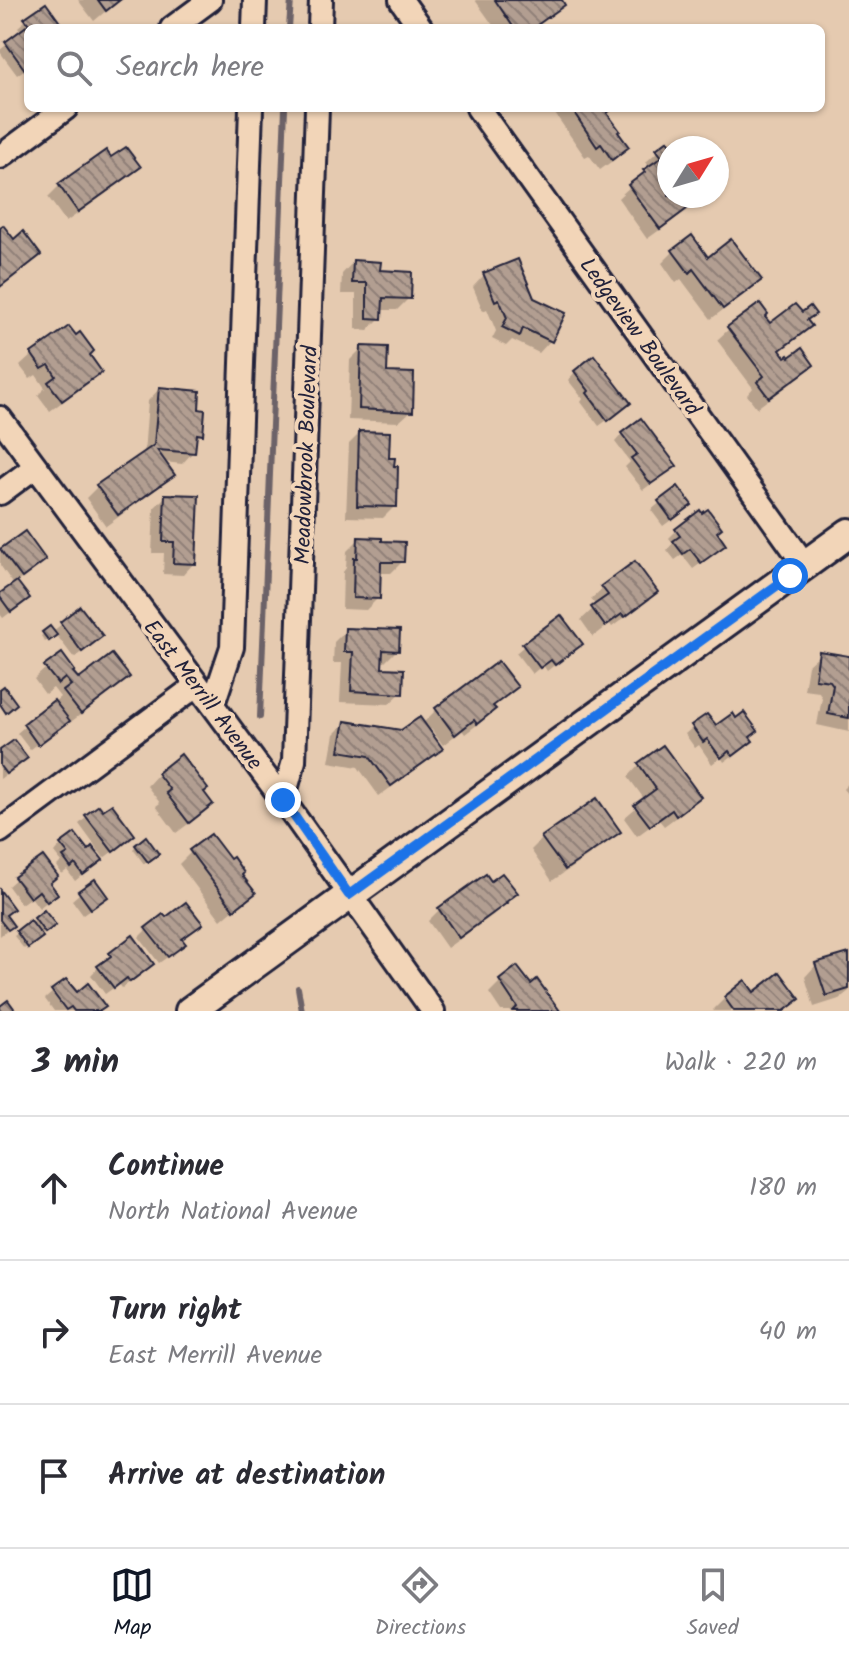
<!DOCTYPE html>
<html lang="en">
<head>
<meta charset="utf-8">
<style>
  body { margin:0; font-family:Kalam,sans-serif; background:#f7f7f7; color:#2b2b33 }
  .compass { position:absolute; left:657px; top:136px; width:72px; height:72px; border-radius:50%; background:#fff; box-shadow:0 2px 6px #0004; rotate:53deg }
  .stop { position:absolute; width:24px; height:24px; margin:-18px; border:6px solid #1a73e8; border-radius:50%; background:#fff }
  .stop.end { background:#1a73e8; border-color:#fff; box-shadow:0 2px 8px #0008 }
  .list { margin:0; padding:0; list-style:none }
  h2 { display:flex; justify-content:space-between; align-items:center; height:104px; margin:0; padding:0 32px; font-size:34px }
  h2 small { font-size:26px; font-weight:400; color:#7c7c81 }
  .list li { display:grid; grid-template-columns:52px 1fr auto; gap:24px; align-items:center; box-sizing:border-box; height:144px; padding:0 32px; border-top:2px solid #e1e1e2 }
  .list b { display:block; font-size:30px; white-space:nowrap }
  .list p { margin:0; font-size:26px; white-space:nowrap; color:#7c7c81 }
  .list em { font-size:26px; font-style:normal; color:#7c7c81 }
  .icon { flex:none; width:44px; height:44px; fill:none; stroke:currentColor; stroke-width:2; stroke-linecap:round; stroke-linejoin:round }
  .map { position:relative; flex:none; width:849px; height:1011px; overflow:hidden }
  .search { position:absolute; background:#fff; box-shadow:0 2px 6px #0004; left:24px; right:24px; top:24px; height:88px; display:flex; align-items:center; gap:20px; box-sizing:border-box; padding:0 28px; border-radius:12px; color:#7c7c81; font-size:30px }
  .sheet { height:536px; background:#fff }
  nav { display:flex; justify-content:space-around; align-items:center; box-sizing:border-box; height:112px; border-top:2px solid #e1e1e2; background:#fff; font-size:22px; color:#7c7c81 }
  nav a { display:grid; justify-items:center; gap:4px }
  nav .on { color:#111827 }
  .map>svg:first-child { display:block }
  .shadow { fill:#0003 }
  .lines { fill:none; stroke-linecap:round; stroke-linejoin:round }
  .stream { stroke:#6c6267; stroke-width:6 }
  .building { fill:url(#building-back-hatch); stroke:#22223b; stroke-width:2 }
  .minor-casing { stroke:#22223b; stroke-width:28 }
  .tertiary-casing { stroke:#22223b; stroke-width:34 }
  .minor { stroke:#f2d5b8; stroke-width:22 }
  .tertiary { stroke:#f2d5b8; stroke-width:28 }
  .route { stroke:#1a73e8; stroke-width:10 }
  .labels { text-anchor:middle; stroke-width:8; stroke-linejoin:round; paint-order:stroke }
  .street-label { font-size:22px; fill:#22223b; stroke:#f2d5b8 }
</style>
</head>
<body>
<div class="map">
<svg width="849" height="1011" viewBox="0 0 849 1011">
  <defs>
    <pattern id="building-back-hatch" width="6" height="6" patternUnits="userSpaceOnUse" patternTransform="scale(2)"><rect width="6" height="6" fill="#b29e91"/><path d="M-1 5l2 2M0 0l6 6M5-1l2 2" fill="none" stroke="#908078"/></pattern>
  </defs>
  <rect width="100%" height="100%" fill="#e5cab0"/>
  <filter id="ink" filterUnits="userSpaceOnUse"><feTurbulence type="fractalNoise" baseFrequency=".0125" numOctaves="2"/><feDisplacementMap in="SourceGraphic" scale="16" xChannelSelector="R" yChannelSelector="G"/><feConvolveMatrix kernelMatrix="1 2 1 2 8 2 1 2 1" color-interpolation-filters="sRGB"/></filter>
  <g filter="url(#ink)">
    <!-- shadow -->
    <g class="shadow">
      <path d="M78 0H119L94 21Z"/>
      <path d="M475 0H560L563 4 551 16 534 28H495Z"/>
      <path d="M26 20 62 28H28V67L17 75 0 52V50L22 32 18 27Z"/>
      <path d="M551 108H612L606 114 626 147 615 159 600 170 589 155 585 157Z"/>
      <path d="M667 143 671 148H669V156L665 160 669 166V196L701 197 689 209 647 239 618 198 650 168 646 162Z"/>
      <path d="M111 160 138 167 126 179 66 222 48 197 60 185Z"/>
      <path d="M673 252 708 260 759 280 748 291 711 319 681 279 676 283 662 263Z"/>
      <path d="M353 262 378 272 409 298 397 310H380V318L368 330 356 329V294H341L342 274Z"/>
      <path d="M484 275 550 341 539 353 512 340 506 346 492 339 496 331 487 309 483 311 473 287Z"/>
      <path d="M763 317 770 326 806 321 809 326 779 352 785 360 811 364 800 376 757 408 747 395 753 388 717 340 729 329Z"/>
      <path d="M69 329 100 372 88 383 50 411 38 395 45 388 36 375 30 379 20 366 32 355Z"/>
      <path d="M362 348 385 374 411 411 399 422 348 420 350 360Z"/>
      <path d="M575 372 621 410 599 426 581 402 583 399 568 380Z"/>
      <path d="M159 389 196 411 201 434 194 441 193 452 182 464 164 462 172 475 161 486 106 526 86 498 98 486 144 454 148 401Z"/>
      <path d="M360 433 387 460 395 506 383 518 346 517 349 444Z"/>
      <path d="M622 434 675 466 643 490 625 467 630 462 615 442Z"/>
      <path d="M677 489 682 512 663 526 651 510Z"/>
      <path d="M166 496 194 563 183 575 163 574 164 553H152L154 508Z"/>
      <path d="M677 530 714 533 716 552 693 569 682 555 675 560 667 550 673 543 669 538Z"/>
      <path d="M24 534 36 567 16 583 20 605 3 618 0 614V596L14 585 0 565V552Z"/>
      <path d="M359 539 402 562 391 573H378V598L366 610 342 609 343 572 346 568 347 551Z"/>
      <path d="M603 588 655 591 644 603 612 627 610 624 593 637 581 620 596 606 591 599Z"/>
      <path d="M80 609 93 643 74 658 55 633 45 642 41 636 50 629 52 632Z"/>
      <path d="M346 630 397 650 385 662H381L380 670 401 693 389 704 340 702 342 663H333L334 642Z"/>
      <path d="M581 644 547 671 543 665 532 674 516 653 524 646Z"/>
      <path d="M820 654 849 658V732L817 725 822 698 819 692 804 690 808 665Z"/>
      <path d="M46 668 71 672 78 682 127 677 116 688 68 724 66 721 30 750 17 733 60 697 53 688 45 694 34 679Z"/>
      <path d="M515 687 492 707 493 709 482 721 465 734 462 730 443 745 431 729 428 732 440 748 429 760 379 796 358 767 329 762 334 734 345 723 401 732 422 724 436 710Z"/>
      <path d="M693 727 715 728 749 738 743 748 724 762 721 757 712 764 699 745 695 748 685 734Z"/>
      <path d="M663 748 699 797 687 809 664 826 659 820 637 836 624 818 645 800 628 777 639 765Z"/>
      <path d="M0 753 18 765 0 779Z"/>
      <path d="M158 774 202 792 210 804 199 816 176 833 156 806 160 803 147 786Z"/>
      <path d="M849 783V796L843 789Z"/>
      <path d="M87 817 125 842 104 858 79 824Z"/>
      <path d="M618 831 607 843 552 881 531 850 543 838Z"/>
      <path d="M61 845 92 867 75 881 67 870 62 874 57 866 61 862 54 853Z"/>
      <path d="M136 846 153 857 144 864 133 849Z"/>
      <path d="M191 852 239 875 253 893 221 920 179 864Z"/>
      <path d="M485 876 490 884 515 893 493 915 447 948 428 921 439 910Z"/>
      <path d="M16 879 48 884V901L39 908 31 897 21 904 8 886Z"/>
      <path d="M94 881 98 904 83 915 72 900Z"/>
      <path d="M0 894 5 916 12 925 0 936Z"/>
      <path d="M44 913 50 928 24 949 14 936Z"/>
      <path d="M147 929 193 931 181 940 176 951 159 963 139 937Z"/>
      <path d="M132 938 144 971 122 988 119 984 105 994 91 975 110 955Z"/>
      <path d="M849 955V991L839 999 814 1007 805 977 816 965Z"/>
      <path d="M500 982 530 987 558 1011H501L489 993Z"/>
      <path d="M745 983 753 994 798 998 785 1011H714L713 1010 725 998Z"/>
      <path d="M53 992 99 1011H54L45 999Z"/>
    </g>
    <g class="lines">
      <!-- stream -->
      <g class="stream">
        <path d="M289 28 291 0"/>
        <path d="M260 717 285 108"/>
        <path d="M298 988 302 1011"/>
      </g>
    </g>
    <!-- building -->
    <g class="building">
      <path d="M98 0H120L106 11Z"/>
      <path d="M495 0H562L565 5 533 28H514Z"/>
      <path d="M46 3 64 28H28V68L25 70 5 42 29 24 24 18Z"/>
      <path d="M571 108H614L607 113 620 131 618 132 629 147 612 160 601 144 597 147Z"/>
      <path d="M668 140 673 148H669V157L666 159 669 163V196L703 197 660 229 628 185 645 172 643 170 662 157 656 149Z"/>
      <path d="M126 147 141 167 78 212 58 184 106 150 111 157Z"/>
      <path d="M3 225 14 239 23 231 41 255 0 287V227Z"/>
      <path d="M692 235 708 257 731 239 762 280 723 309 693 269 689 273 672 250Z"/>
      <path d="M518 259 534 298 566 313 552 342 523 328 520 336 502 327 507 318 499 299 495 301 483 273Z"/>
      <path d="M353 260 381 262 380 270 412 272 411 299 383 298 382 319 367 318V283H352Z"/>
      <path d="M760 303 768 314 765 317 770 323 795 304 802 312 810 306 816 314 807 320 812 326 780 350 785 357 788 355 789 357 802 348 814 365 769 398 757 382 764 376 727 327Z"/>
      <path d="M69 326 76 335 80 332 94 351 90 355 102 372 62 401 48 382 56 376 49 365 42 369 31 353Z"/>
      <path d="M361 346 388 347 387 372 414 373 413 412 359 409Z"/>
      <path d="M594 355 631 403 608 421 587 393 589 391 574 371Z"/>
      <path d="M159 387 200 391 199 409 205 410 203 435 197 434 195 453 157 450 175 475 118 515 96 485 154 445Z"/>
      <path d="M641 418 677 466 651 484 631 458 637 454 621 433Z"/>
      <path d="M359 431 390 432 389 458H395L394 466H398L397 507 357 506Z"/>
      <path d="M678 486 692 505 672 520 658 501Z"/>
      <path d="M165 494 199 495 196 564 173 563 174 542H163Z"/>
      <path d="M708 509 722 528 717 532 726 545 701 563 690 549 683 554 673 541 680 536 675 529 700 510 702 513Z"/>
      <path d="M25 531 46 560 22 578 0 549Z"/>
      <path d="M358 537 382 538V541L405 542 404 562H381L380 599 353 598 354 558H357Z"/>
      <path d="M635 561 658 592 625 617 622 614 605 626 591 607 608 595 601 586Z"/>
      <path d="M17 581 30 598 11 612 0 597V593Z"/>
      <path d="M80 606 103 636 82 652 60 622Z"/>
      <path d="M561 615 583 644 555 665 551 660 540 668 522 644Z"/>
      <path d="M50 626 57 635 49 641 42 632Z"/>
      <path d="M345 628 400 630 399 651 383 650 382 668 404 669 403 694 351 691 353 652H344Z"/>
      <path d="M819 651 849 656V718L828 714 833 685 830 681 815 679Z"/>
      <path d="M62 653 75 671 73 672 79 679 112 654 130 677 81 714 63 691 71 685 65 678 58 684 44 666Z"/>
      <path d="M498 661 518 687 493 706 496 709 477 724 474 720 455 735 435 708Z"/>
      <path d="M4 686 17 704 6 713 0 704V689Z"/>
      <path d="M54 700 70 721 38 745 23 724Z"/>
      <path d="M744 712 758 731 750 737 753 741 733 756 729 751 721 758 707 739 703 742 691 725 707 714 716 725 733 713 736 718Z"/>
      <path d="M420 717 443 749 391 786 369 756 339 751 345 721 401 730Z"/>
      <path d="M14 740 28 758 6 774 0 766V750Z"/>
      <path d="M663 745 701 797 676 816 672 810 650 826 634 805 656 789 638 763Z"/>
      <path d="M181 754 208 789 204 792 213 804 189 823 166 793 170 790 157 773Z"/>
      <path d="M597 798 621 832 565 870 541 837Z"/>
      <path d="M112 804 135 835 113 852 85 815 99 805 103 810Z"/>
      <path d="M75 833 88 850 92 846 103 860 83 875 75 864 71 868 63 857 68 854 60 844Z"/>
      <path d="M211 834 230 859 233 857 244 873 242 875 256 893 234 910 189 850Z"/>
      <path d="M146 836 159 854 148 862 135 845Z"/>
      <path d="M43 856 58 876 50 883 58 894 47 902 39 891 30 898 14 877Z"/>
      <path d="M502 873 518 893 506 902 507 903 459 938 438 908 486 874 491 881Z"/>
      <path d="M95 879 108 897 91 909 78 891Z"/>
      <path d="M0 890 14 909 6 915 14 926 8 930 0 920Z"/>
      <path d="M186 902 203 924 182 939 186 944 168 957 145 928 163 914 166 917Z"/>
      <path d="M44 910 56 925 45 933 34 918Z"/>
      <path d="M30 920 43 937 28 948 16 931Z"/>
      <path d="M133 935 154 964 130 982 127 978 114 988 97 966 111 956 109 953Z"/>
      <path d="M849 953V989L826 996 815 963Z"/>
      <path d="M517 966 531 984 537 979 560 1011H513L517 1007 499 980Z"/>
      <path d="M780 972 800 999 784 1011H734L724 997 745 980 754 992Z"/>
      <path d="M66 979 77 992 88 983 106 1007 100 1011H74L71 1007 66 1010 51 990Z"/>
      <path d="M8 1000 16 1011H0V1006Z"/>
    </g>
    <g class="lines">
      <!-- minor casing -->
      <g class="minor-casing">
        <g id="minor">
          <path d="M401 0 421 28"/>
          <path d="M172 28 210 0"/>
          <path d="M254 28 255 0"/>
          <path d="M320 28 321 0"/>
          <path d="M478 108 805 565"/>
          <path d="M0 157 66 108"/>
          <path d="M0 418 283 800 433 1011"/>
          <path d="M0 493 35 467"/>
          <path d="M213 704 232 647 251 108"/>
          <path d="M283 800 294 761 317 108"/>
          <path d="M0 831 197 685"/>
        </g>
      </g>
      <!-- tertiary casing -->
      <g class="tertiary-casing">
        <path id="tertiary" d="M190 1011 849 533"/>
      </g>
      <!-- minor -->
      <use href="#minor" class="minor"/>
      <!-- tertiary -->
      <use href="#tertiary" class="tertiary"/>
    </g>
  </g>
  <g class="lines" filter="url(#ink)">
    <!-- route -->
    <path class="route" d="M283 800 349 895 790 576"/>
  </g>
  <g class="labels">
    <!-- street labels -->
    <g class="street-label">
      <text transform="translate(641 336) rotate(54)" y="8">Ledgeview Boulevard</text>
      <text transform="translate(305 455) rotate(-88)" y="8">Meadowbrook Boulevard</text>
      <text transform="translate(204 694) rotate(53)" y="8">East Merrill Avenue</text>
    </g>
  </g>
</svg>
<svg class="compass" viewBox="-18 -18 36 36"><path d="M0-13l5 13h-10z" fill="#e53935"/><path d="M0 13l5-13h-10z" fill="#7c7c81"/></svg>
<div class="stop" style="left:790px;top:576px"></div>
<div class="stop end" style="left:283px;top:800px"></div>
<div class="search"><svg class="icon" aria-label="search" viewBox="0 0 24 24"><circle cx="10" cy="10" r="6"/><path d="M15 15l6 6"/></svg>Search here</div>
</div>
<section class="sheet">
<h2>3 min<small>Walk · 220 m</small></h2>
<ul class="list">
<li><svg class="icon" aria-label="ahead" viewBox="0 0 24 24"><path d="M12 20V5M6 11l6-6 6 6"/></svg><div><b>Continue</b><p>North National Avenue</p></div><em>180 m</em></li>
<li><svg class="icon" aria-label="right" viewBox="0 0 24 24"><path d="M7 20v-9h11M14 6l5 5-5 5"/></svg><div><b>Turn right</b><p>East Merrill Avenue</p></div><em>40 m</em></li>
<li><svg class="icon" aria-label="arrive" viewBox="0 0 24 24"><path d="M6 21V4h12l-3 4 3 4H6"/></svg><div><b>Arrive at destination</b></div></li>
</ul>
</section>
<nav>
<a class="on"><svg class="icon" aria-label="map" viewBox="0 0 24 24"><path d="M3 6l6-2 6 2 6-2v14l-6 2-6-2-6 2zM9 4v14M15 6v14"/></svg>Map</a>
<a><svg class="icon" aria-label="directions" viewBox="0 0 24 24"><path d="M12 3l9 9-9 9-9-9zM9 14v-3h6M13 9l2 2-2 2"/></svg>Directions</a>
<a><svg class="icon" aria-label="saved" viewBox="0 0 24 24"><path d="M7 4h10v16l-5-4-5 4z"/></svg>Saved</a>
</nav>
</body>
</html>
